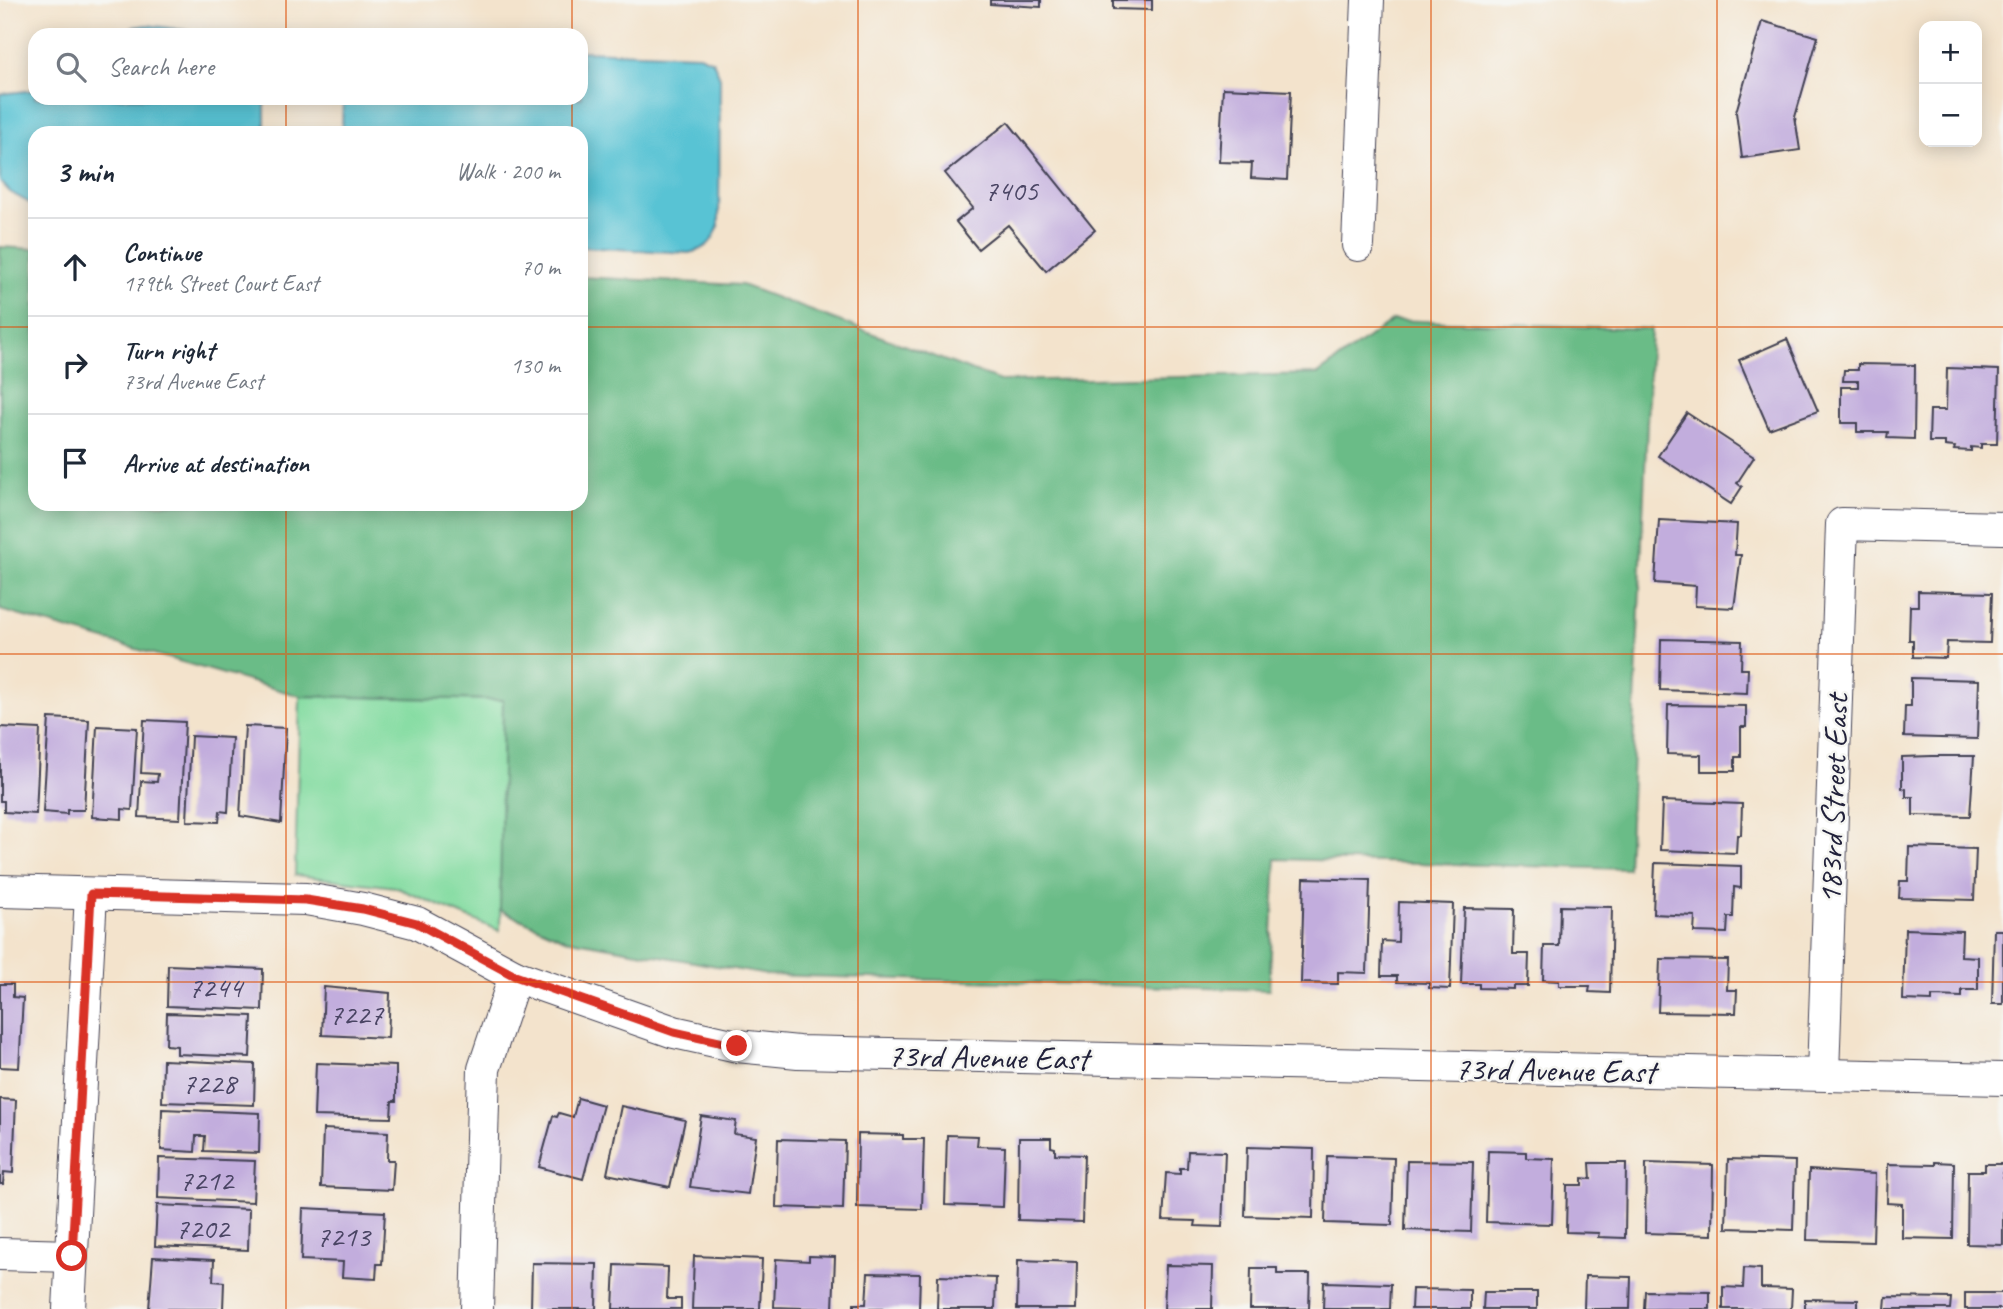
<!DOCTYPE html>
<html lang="en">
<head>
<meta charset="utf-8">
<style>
  body { margin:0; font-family:Caveat,sans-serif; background:#f2f2f3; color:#1f2937 }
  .controls { position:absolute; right:21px; top:21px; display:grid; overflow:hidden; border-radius:14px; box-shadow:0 4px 18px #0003 }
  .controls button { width:63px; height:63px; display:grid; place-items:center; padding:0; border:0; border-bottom:2px solid #e0e1e3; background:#fff; color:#1f2937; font:35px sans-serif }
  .stop { position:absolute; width:21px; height:21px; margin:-16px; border:5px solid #d93025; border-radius:50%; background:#fff }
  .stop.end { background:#d93025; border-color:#fff; box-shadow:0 2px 7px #0008 }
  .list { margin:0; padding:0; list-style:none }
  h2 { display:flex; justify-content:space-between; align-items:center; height:91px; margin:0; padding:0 28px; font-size:30px }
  h2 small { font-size:23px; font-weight:400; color:#747a83 }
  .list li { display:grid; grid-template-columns:46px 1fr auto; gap:21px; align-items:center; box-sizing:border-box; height:98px; padding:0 28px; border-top:2px solid #e0e1e3 }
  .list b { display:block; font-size:26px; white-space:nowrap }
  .list p { margin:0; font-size:23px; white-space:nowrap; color:#747a83 }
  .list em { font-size:23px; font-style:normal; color:#747a83 }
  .icon { flex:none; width:38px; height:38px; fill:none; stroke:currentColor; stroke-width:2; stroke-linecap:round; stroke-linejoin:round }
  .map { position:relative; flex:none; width:2003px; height:1309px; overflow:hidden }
  .search { position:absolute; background:#fff; box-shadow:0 4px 18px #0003; left:28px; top:28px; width:560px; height:77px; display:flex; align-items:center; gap:18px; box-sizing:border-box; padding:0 24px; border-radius:21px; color:#747a83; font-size:26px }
  .panel { position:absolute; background:#fff; box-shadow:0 4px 18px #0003; left:28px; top:126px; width:560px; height:385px; border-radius:21px }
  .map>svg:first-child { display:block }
  .green { fill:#84dca1; stroke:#537f6e; stroke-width:2 }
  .forest { fill:#6bbc87; stroke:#466f61; stroke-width:2 }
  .water { fill:#59c3d4; stroke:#3e7288; stroke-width:2 }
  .building { fill:#c2addd }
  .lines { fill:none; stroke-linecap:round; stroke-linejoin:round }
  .minor-casing { stroke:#413f51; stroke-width:34 }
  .minor { stroke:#fff; stroke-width:32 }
  .route { stroke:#d93025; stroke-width:9 }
  .grid { fill:none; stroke:#de560e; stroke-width:2; stroke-opacity:0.55 }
  .labels { text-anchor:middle; stroke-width:5; stroke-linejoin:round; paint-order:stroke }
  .number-label { font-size:30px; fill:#4a4564 }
  .street-label { font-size:33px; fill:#22223b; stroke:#f6f6f2 }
</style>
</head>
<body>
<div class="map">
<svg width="2003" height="1309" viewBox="0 0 2003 1309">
  <rect width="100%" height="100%" fill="#f6f6f2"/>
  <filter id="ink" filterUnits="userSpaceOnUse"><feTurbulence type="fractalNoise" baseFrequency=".0143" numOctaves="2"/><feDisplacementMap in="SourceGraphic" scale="14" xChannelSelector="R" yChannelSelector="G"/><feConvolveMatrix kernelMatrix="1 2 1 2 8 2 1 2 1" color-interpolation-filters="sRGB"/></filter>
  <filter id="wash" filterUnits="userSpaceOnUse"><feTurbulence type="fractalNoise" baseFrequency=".00686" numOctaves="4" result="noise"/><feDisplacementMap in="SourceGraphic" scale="28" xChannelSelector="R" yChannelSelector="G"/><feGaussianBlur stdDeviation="1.57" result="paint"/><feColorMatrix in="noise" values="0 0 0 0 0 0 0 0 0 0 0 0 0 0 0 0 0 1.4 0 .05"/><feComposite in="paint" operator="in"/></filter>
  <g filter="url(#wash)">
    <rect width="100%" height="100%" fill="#f3e3cc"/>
    <!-- green -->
    <path class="green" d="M300 696 503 700 500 931 395 887 295 875Z"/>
    <!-- forest -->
    <path class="forest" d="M0 247 35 249V504H581V277L742 285 1000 381 1318 374 1393 320 1651 329 1628 869 1276 859 1269 990 767 975 565 939 500 910 503 700 300 696 0 610Z"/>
    <!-- water -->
    <g class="water">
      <path d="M147 25 223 35H120L133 27Z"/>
      <path d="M581 51 699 55 713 61 720 78 719 225C713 242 707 249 689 253L581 247V133H342L343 98H581Z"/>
      <path d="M35 90V98H265V133H35V206L10 192 0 181V94Z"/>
    </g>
    <g id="blocks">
      <!-- building -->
      <g class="building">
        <path d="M990 0H1041V7L990 4Z"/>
        <path d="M1113 0H1152V10L1113 9Z"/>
        <path d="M1762 21 1818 37 1795 117 1800 150 1742 158 1736 112Z"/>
        <path d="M1223 88 1291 91 1287 180 1251 178 1252 163 1219 162Z"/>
        <path d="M1008 122 1095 230 1046 271 1008 225 978 249 956 222 973 208 945 173Z"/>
        <path d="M1787 339 1818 411 1769 429 1739 360Z"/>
        <path d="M1858 364 1915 365 1914 439 1887 438 1888 432H1857V423H1841V387H1858V381H1843L1844 370H1858Z"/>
        <path d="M1947 368 1999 370 1997 444H1981V448L1971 447V451L1954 450 1955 447 1945 446V442H1929L1930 410H1946Z"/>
        <path d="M1687 413 1754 457 1737 483 1742 487 1731 504 1658 456Z"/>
        <path d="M1659 520 1737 524 1735 555H1741L1734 608 1695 606 1696 586 1655 583Z"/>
        <path d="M1918 591 1992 593 1990 643 1947 642 1946 658 1913 657V640H1909L1910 606H1918Z"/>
        <path d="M1661 639 1742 641 1741 669H1748L1747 693 1660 690Z"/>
        <path d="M1911 678 1979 680 1977 739 1904 737 1905 706H1911Z"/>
        <path d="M1668 705 1746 706V727H1741V757H1735V771H1701V755L1667 754Z"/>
        <path d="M49 718 89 720 84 810H67V814L43 812Z"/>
        <path d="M144 720 185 722 180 819 139 817 141 781 157 782 158 774 141 773Z"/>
        <path d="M97 726 137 728 132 810 122 809V819L92 817Z"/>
        <path d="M245 726 286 728 281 823 240 816Z"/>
        <path d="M0 727 40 729 36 814 4 812V801H0Z"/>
        <path d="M191 736 232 738 228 812 220 811 219 822 187 821Z"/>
        <path d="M1932 756H1974L1970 816 1913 815V797H1906V789L1902 788V757Z"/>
        <path d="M1662 801 1742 804 1741 835H1737L1736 853 1660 850Z"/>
        <path d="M1909 847 1976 849 1974 900 1899 898 1900 881H1908Z"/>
        <path d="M1655 863 1741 866V888L1734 887 1733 917H1728L1727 933 1694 932 1695 916 1653 914Z"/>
        <path d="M1304 878 1370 880 1367 973 1338 972V984L1301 983Z"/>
        <path d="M1399 902 1453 904 1450 989 1429 988V983L1397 982V976H1381L1382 941 1398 942Z"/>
        <path d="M1560 906 1612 907 1610 993 1589 992 1590 986H1559V981L1543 980 1544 946H1559Z"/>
        <path d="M1464 908 1514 909 1513 954H1529L1528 986H1513V989L1479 988V984H1461Z"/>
        <path d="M1905 929 1962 931 1961 956 1978 957V990H1962V997L1932 996V1001L1903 1000Z"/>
        <path d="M1994 930H2003V1004H1992Z"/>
        <path d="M1660 959 1728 960 1727 990H1737L1736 1013 1658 1012Z"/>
        <path d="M168 965 263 969 262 1010 167 1006Z"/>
        <path d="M0 984H13V997L23 998 19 1068 0 1067Z"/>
        <path d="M324 987 390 993 388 1038 322 1035Z"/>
        <path d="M167 1013 252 1016 250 1057 177 1054V1046L166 1045Z"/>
        <path d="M163 1060 255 1064 254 1105 162 1102Z"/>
        <path d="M316 1063 396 1066V1101H392L391 1118 314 1116Z"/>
        <path d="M578 1098 603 1105 583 1179 539 1167 553 1116 557 1117 559 1113 573 1117Z"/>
        <path d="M0 1099 16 1100 13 1173 4 1172 3 1184H0Z"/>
        <path d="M621 1106 685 1120 670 1187 607 1174Z"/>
        <path d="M162 1109 260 1113 259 1153 204 1151 205 1136H196L195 1152 161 1150Z"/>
        <path d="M701 1116 736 1121 734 1134 756 1137 748 1194 690 1187Z"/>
        <path d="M323 1129 388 1132 387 1160H394L392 1190 321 1187Z"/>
        <path d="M858 1134 903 1135V1139H924L922 1209 857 1207Z"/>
        <path d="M947 1135 978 1136 977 1146 1005 1147 1003 1207 945 1205Z"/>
        <path d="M1019 1138H1051V1147L1055 1148V1154L1084 1155 1082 1222 1018 1220Z"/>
        <path d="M778 1139 845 1141 843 1209 776 1207Z"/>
        <path d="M1247 1147 1314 1149 1313 1218 1245 1216Z"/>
        <path d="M1188 1151 1225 1152 1222 1227 1195 1226 1196 1221 1163 1220 1166 1173 1180 1174V1168H1187Z"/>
        <path d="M1488 1151 1526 1152V1158L1554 1159 1552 1224 1486 1222Z"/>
        <path d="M1327 1156 1394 1158 1392 1225 1325 1223Z"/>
        <path d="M159 1158 255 1161 253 1202 158 1198Z"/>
        <path d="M1728 1159 1795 1161 1793 1230 1726 1228Z"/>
        <path d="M1407 1161 1473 1162 1471 1232 1405 1230Z"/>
        <path d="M1935 1162 1954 1163 1953 1239 1902 1238V1204L1887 1203 1888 1164 1935 1165Z"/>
        <path d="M1590 1163H1626L1625 1238 1598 1237 1599 1233 1566 1232 1567 1185H1582V1178L1591 1179Z"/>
        <path d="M1646 1163 1713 1165 1712 1235 1645 1233Z"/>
        <path d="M1985 1164H2003V1245L1967 1244 1968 1171H1985Z"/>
        <path d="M1809 1170 1875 1174 1873 1242 1807 1240Z"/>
        <path d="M157 1205 249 1209 248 1250 155 1246Z"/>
        <path d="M303 1208 385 1212 382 1264H377L376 1279 342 1277 343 1262 301 1260Z"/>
        <path d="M694 1256 762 1259 760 1309H692Z"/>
        <path d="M809 1256 835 1257 833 1309 774 1307 776 1259 809 1261Z"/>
        <path d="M153 1257 214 1260 213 1281 224 1282 223 1309H149Z"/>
        <path d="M1018 1260 1077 1262 1076 1309H1017Z"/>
        <path d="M532 1263 597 1264 596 1309H531Z"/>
        <path d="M615 1265 668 1267 667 1299H681V1309H613Z"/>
        <path d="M1166 1265 1213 1266 1212 1309H1164Z"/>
        <path d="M1251 1268H1277V1274H1310L1309 1309H1250Z"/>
        <path d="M1744 1268 1761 1269V1288L1792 1289 1791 1309H1723V1287L1743 1288Z"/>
        <path d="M868 1273 920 1274 919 1309H854V1304H866Z"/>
        <path d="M938 1276 996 1278 995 1309H937Z"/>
        <path d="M1585 1276 1631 1277 1630 1309H1584Z"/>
        <path d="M1324 1282 1391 1284 1390 1309H1323Z"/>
        <path d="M1412 1289 1470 1290V1309H1411Z"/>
        <path d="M1645 1291 1710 1292V1309H1644Z"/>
        <path d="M1484 1292H1537V1309H1483Z"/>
        <rect x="1965" y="1293" width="38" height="16"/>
        <path d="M1886 1297 1951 1298 1950 1309H1885Z"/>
        <path d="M1805 1299 1858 1300V1309H1805Z"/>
      </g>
    </g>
  </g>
  <g filter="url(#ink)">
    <use href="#blocks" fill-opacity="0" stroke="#413f51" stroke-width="2"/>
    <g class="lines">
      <!-- minor casing -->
      <g class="minor-casing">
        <g id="minor">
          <path d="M1358 245 1368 0"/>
          <path d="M0 891 306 899 363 909 417 923 515 976 674 1032 737 1046 798 1052 2003 1079"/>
          <path d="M1823 1074 1842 524 2003 528"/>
          <path d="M0 1254 72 1256"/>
          <path d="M69 1309 91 894"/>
          <path d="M477 1309 484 1069 515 976"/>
        </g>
      </g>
      <!-- minor -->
      <use href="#minor" class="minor"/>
    </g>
  </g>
  <g class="lines" filter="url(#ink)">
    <!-- route -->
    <path class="route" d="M72 1256 91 894 306 900 363 909 417 923 515 976 674 1032 737 1046"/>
  </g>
  <!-- grid -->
  <path class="grid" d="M286 0V35M572 0V35M858 0V1309M1145 0V1309M1431 0V1309M1717 0V1309M286 98V133M572 98V133M0 327H35M581 327H2003M286 504V1309M572 504V1309M0 654H2003M0 982H2003"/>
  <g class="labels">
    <!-- number labels -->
    <g class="number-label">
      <text x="1011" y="200">7405</text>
      <text x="215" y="997">7244</text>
      <text x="356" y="1024">7227</text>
      <text x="209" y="1093">7228</text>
      <text x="206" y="1190">7212</text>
      <text x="202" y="1238">7202</text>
      <text x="343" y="1246">7213</text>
    </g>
    <!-- street labels -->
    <g class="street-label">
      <text transform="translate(1832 799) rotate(-88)" y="12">183rd Street East</text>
      <text transform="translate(988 1056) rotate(1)" y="12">73rd Avenue East</text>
      <text transform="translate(1555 1069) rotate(1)" y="12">73rd Avenue East</text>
    </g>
  </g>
</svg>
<div class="controls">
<button>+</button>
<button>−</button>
</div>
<div class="stop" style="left:72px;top:1256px"></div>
<div class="stop end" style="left:737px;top:1046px"></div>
<div class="search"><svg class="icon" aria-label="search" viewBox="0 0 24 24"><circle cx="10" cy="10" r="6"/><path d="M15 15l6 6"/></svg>Search here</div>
<section class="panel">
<h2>3 min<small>Walk · 200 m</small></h2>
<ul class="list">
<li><svg class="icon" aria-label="ahead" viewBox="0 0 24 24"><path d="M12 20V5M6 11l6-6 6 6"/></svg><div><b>Continue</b><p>179th Street Court East</p></div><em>70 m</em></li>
<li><svg class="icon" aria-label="right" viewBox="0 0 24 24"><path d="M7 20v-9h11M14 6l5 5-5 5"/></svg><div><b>Turn right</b><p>73rd Avenue East</p></div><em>130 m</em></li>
<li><svg class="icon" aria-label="arrive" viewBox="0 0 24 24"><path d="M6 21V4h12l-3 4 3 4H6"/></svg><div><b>Arrive at destination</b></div></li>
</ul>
</section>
</div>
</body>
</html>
